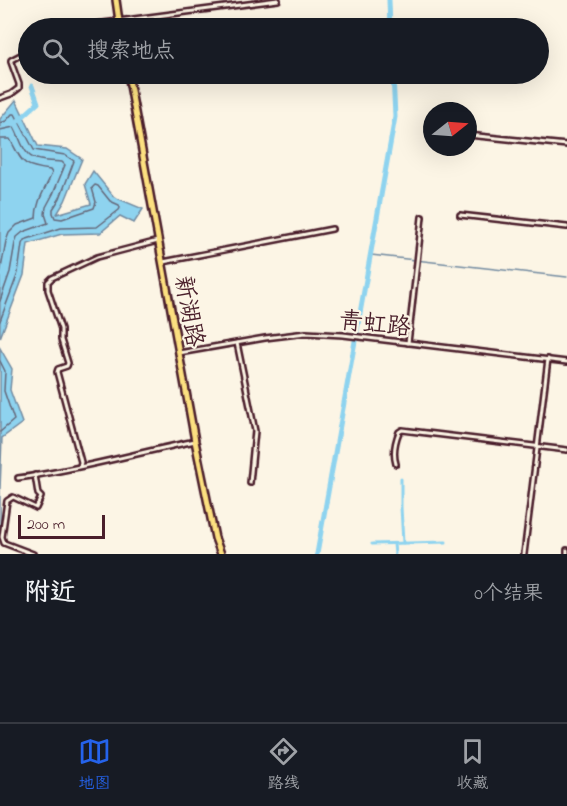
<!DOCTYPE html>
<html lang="zh">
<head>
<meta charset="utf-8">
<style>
  body { margin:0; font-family:"Indie Flower","LXGW WenKai TC",sans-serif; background:#20242c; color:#f1f3f6 }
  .compass { position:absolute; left:423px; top:102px; width:54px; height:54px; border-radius:50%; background:#171b24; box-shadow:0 6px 24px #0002; rotate:73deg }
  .scale { position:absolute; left:18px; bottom:15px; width:87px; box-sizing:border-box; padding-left:6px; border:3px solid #4a1f2b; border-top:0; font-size:16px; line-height:21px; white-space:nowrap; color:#4a1f2b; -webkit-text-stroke:4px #fcf5e5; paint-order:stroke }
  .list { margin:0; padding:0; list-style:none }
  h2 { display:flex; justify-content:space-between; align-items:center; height:78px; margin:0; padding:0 24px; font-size:26px }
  h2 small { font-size:20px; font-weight:400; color:#9ea1a6 }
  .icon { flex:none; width:33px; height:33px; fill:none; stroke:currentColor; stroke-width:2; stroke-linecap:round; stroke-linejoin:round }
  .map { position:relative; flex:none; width:567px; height:554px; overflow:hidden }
  .search { position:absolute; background:#171b24; box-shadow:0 6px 24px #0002; left:18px; right:18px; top:18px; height:66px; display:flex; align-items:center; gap:15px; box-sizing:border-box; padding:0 21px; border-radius:33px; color:#9ea1a6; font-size:22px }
  .sheet { height:168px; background:#171b24 }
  nav { display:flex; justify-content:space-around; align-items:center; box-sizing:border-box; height:84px; border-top:2px solid #363941; background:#171b24; font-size:16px; color:#9ea1a6 }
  nav a { display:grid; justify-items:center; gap:3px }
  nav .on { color:#2563eb }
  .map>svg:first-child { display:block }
  .water { fill:#8ed3ef; stroke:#738ba1; stroke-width:1.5 }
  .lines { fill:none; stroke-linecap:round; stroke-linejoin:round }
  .shore { stroke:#656779; stroke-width:1.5 }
  .stream { stroke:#738ba1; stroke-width:1.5 }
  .canal { stroke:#8ed3ef; stroke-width:3 }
  .river { stroke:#8ed3ef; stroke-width:5 }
  .minor-casing { stroke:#4a1f2b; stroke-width:8 }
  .major-casing { stroke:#4a1f2b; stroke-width:10 }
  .minor { stroke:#fcf5e5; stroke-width:3 }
  .major { stroke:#fce080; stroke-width:5 }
  .labels { text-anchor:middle; stroke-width:4.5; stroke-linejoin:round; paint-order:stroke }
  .street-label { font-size:24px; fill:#4a1f2b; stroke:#fcf5e5 }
</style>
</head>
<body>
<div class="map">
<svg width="567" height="554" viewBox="0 0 567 554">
  <rect width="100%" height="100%" fill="#fcf5e5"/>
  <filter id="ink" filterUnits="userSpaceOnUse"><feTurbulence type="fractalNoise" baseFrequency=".0167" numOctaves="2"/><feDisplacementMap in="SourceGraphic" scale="12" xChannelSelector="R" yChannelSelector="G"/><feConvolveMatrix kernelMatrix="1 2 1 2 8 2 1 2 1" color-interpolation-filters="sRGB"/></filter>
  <g filter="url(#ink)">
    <!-- water -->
    <g class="water">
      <path d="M16 100 38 146 67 149 82 159 65 201 57 214 91 204 85 184 93 171 114 197 143 209 134 223 120 216 100 233 62 234 28 244 24 275 0 338V119Z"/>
      <path d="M0 348 12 369 10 390 22 423 2 438 0 489V542Z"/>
    </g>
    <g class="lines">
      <!-- shore -->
      <g class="shore">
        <path d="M0 123 6 121 12 114H15L34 150 65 155 74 161 60 198 53 209V213L55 218 62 219 94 208 96 202 92 188 95 185 98 186 110 201 119 205 120 208 119 210 97 227 61 228 24 240 22 244 18 273 0 321"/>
        <path d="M0 130 14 127C19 135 21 147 28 154 35 162 52 161 62 162L65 165 53 194 46 207 45 214 48 223 23 232 17 237 15 243 10 272 0 301"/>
        <path d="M0 139H10C23 163 21 166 50 170L52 173C46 188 36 201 36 218L17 225 9 233 6 241 0 274"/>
        <path d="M0 361 5 371 4 391 14 420 0 432"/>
      </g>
      <!-- stream -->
      <path class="stream" d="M371 255 567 277"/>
      <!-- canal -->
      <g class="canal">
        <path d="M401 479V507L403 543"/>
        <path d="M372 544 446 542"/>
        <path d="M394 544 395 554"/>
      </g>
      <!-- river -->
      <g class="river">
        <path d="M389 0 390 28"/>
        <path d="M19 120 38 103 32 86"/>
        <path d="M317 554 395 117 393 74"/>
      </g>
      <!-- minor casing -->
      <g class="minor-casing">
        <g id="minor">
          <path d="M65 28 278 0"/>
          <path d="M0 98 11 94 19 88V84L11 62V60L28 51"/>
          <path d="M468 135 567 145"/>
          <path d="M460 215 567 227"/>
          <path d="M163 262 332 229"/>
          <path d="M237 343 255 431 250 483"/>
          <path d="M408 343 422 217"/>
          <path d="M179 353 265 338 306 333 343 335 567 362"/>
          <path d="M396 464C393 454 395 442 399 432L402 430 567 450"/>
          <path d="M80 466 81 462 57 372 58 369 67 366 68 363 61 340V329L48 290V282L52 278 97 257 158 241"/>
          <path d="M18 478C78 470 136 453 195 441"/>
          <path d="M33 554 4 543 2 537 7 501 13 497 36 508 41 497 38 494 35 475"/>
          <path d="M524 554 548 359"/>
          <path d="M567 554V550"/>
        </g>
      </g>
      <!-- major casing -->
      <g class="major-casing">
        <g id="major">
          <path d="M116 0 120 28"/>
          <path d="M128 74 195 441 215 538 221 554"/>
        </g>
      </g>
      <!-- minor -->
      <use href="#minor" class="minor"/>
      <!-- major -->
      <use href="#major" class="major"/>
    </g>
  </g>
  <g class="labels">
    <!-- street labels -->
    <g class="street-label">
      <text transform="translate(190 311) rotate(80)" y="8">新湖路</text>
      <text transform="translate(375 323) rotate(6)" y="8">青虹路</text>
    </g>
  </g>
</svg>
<svg class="compass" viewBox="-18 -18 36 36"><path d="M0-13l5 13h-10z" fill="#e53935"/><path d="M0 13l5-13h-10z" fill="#9ea1a6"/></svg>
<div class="scale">200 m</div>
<div class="search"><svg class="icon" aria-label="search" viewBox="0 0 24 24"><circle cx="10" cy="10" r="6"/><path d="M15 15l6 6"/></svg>搜索地点</div>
</div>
<section class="sheet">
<h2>附近<small>0个结果</small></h2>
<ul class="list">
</ul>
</section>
<nav>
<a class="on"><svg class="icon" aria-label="map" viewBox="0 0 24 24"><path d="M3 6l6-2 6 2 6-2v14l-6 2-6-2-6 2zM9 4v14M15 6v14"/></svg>地图</a>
<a><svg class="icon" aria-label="directions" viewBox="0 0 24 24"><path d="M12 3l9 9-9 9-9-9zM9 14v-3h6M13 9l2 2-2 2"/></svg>路线</a>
<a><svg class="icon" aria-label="saved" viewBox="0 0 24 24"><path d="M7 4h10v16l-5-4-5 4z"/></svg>收藏</a>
</nav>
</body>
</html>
